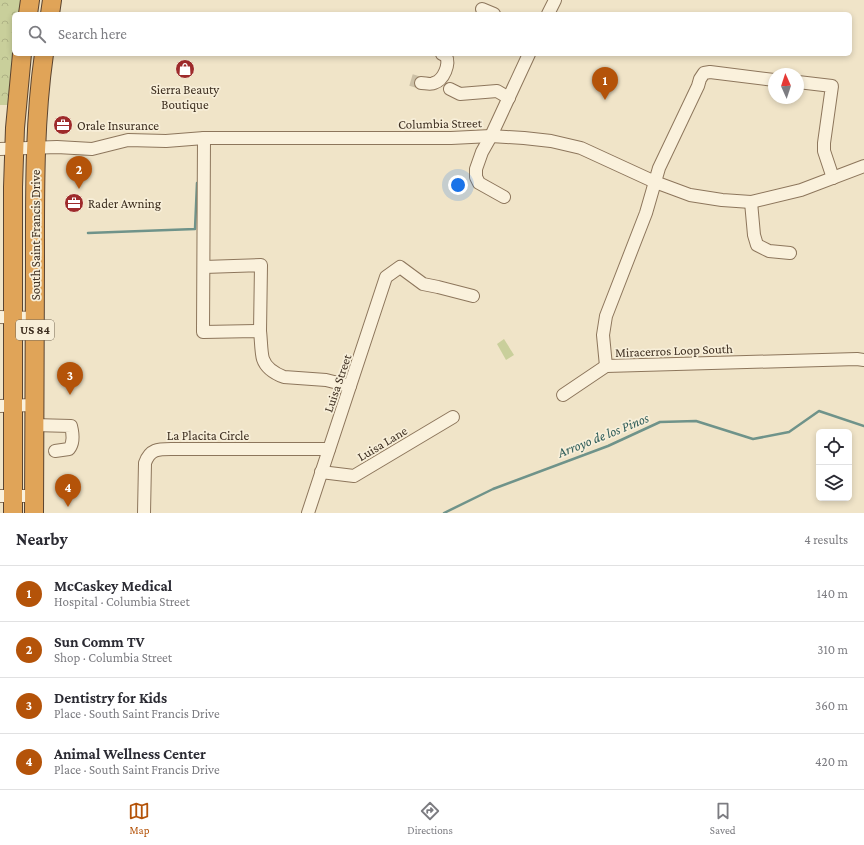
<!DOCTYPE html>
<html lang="en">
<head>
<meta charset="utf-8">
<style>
  body { margin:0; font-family:"Crimson Pro",serif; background:#f7f7f7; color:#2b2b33 }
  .controls { position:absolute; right:12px; bottom:12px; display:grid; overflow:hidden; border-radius:6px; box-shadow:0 2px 6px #0003 }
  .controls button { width:36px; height:36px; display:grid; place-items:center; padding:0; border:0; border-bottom:1px solid #e1e1e2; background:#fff; color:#2b2b33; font:20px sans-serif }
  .compass { position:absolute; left:768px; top:68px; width:36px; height:36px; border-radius:50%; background:#fff; box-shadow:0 2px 6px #0003; rotate:357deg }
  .you { position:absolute; left:458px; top:185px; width:14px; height:14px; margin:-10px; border:3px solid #fff; border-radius:50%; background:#1a73e8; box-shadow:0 0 0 6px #1a73e833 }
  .badge { display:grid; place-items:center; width:26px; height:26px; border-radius:50%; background:#b45309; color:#fff; font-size:13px; font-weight:700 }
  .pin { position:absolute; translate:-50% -33px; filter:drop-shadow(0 1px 2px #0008) }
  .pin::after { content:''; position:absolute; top:21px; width:14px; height:12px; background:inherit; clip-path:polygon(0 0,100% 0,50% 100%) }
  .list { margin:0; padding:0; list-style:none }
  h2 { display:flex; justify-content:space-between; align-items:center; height:52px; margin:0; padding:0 16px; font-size:17px }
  h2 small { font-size:13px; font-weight:400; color:#7c7c81 }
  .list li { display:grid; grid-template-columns:26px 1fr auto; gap:12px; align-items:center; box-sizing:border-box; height:56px; padding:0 16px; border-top:1px solid #e1e1e2 }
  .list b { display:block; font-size:15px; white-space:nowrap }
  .list p { margin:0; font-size:13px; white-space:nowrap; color:#7c7c81 }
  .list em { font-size:13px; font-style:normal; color:#7c7c81 }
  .icon { flex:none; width:22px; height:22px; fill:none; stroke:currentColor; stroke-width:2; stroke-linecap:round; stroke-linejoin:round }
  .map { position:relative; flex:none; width:864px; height:513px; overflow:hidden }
  .search { position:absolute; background:#fff; box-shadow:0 2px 6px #0003; left:12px; right:12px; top:12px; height:44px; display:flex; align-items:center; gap:10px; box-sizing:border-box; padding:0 14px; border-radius:6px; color:#7c7c81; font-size:15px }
  .sheet { height:276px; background:#fff }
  nav { display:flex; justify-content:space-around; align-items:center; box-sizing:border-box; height:56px; border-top:1px solid #e1e1e2; background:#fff; font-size:11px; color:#7c7c81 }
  nav a { display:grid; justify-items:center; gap:2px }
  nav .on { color:#b45309 }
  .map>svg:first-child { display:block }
  .park { fill:url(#park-crowns) }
  .garden { fill:#c9cf9b }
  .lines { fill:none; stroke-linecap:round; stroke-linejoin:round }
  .stream { stroke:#6f938a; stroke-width:2.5 }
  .minor-tunnel { stroke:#ccc0a6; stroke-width:12; stroke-dasharray:12 6; stroke-linecap:butt }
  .minor-casing { stroke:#8d765c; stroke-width:14 }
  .highway-casing { stroke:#5b4430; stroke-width:20 }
  .minor { stroke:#faf1dc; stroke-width:12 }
  .highway { stroke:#e0a458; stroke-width:18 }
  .labels { text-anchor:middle; stroke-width:3.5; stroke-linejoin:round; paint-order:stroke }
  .shield { fill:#f7eed8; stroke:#756857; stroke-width:1 }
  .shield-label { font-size:12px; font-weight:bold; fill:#3d2e20 }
  .poi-label { font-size:13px; fill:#3d2e20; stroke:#f7eed8; text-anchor:start }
  .street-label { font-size:13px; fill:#3d2e20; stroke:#f7eed8 }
  .water-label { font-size:14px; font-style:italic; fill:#2f5d5a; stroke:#f7eed8 }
</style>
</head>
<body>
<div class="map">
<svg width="864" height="513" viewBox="0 0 864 513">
  <defs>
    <pattern id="park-crowns" width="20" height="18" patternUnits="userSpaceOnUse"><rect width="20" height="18" fill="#c9cf9b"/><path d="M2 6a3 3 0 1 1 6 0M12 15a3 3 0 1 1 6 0" fill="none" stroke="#aeb285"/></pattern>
  </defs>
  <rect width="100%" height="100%" fill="#f0e4c8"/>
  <!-- park -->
  <path class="park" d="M0 0H26L24 14H14V54L12 105H0Z"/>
  <!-- garden -->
  <path class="garden" d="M504 339 514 355 506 360 497 344Z"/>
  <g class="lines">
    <!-- stream -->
    <g class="stream">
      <path d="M88 233 195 229 197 183"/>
      <path d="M444 513 493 489 608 446 660 422 696 421 753 439 789 432 819 411 864 426"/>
    </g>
    <!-- minor-tunnel -->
    <path class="minor-tunnel" d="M411 80 421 83"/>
    <!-- minor casing -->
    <g class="minor-casing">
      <g id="minor">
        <path d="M482 9 494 14"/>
        <path d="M548 14 555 0"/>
        <path d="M798 82 832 86 824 143V151L833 178"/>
        <path d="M421 83C425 83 431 85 434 83 444 80 450 64 446 56L442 54"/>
        <path d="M450 89 460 94 497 91 509 98"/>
        <path d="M204 138 203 332 260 331C261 338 261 353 263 359 266 368 276 374 284 377L326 380 350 386"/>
        <path d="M0 149 57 147 92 149 128 140 166 141 204 138H451L491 136 524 138 551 141 581 148 655 182 690 195 722 200 751 202 801 190 864 166"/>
        <path d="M504 197 479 183 476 177V169L482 152 491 136 529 54"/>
        <path d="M751 202 754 235 757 245 769 251 790 253"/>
        <path d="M204 267 261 265 260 331"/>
        <path d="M0 317 35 318"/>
        <path d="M606 366 603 335 606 316 646 213 659 168 698 86 700 79 704 73 710 72 774 80"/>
        <path d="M606 366 857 359 864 360"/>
        <path d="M563 395 606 366"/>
        <path d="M0 406 34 405"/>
        <path d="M34 425 71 426C73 434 74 443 69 449L55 451"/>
        <path d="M321 472 354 476 453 417"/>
        <path d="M0 496H34"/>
        <path d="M144 513 145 463C150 449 158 449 171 449H329"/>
        <path d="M308 513 386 277 400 267 423 284 438 287 473 296"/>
      </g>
    </g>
    <!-- highway casing -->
    <g class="highway-casing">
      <g id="highway">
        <path d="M28 14 30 0"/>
        <path d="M50 14 52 0"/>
        <path d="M13 513V187L15 128 22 54"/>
        <path d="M34 513C34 430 35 348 35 265 35 195 34 124 44 54"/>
      </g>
    </g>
    <!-- minor -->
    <use href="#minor" class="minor"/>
    <!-- highway -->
    <use href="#highway" class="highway"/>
  </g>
  <!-- icons -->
  <defs>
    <g id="shop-disc" transform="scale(1)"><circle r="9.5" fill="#9e2a2b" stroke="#f7eed8"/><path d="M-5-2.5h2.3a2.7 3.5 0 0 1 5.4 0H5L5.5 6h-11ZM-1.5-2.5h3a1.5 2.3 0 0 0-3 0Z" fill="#fff"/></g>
    <g id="office-disc" transform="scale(1)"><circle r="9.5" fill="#9e2a2b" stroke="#f7eed8"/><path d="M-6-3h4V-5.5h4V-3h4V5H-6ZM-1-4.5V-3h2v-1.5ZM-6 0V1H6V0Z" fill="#fff"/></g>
  </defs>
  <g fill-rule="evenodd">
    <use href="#shop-disc" x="185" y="69"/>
    <use href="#office-disc" x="63" y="125"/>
    <use href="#office-disc" x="74" y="203"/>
  </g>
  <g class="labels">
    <!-- shield labels -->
    <rect class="shield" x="16" y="320" width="38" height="20" rx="3"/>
    <g class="shield-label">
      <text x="35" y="334">US 84</text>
    </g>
    <!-- poi labels -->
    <g class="poi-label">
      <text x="185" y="94" text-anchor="middle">Sierra Beauty<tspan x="185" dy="15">Boutique</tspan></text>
      <text x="77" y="130">Orale Insurance</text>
      <text x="88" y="208">Rader Awning</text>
    </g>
    <!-- street labels -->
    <g class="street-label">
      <text transform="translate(440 123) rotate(-1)" y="5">Columbia Street</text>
      <text transform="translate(35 235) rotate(-90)" y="5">South Saint Francis Drive</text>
      <text transform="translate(674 350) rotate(-2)" y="5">Miracerros Loop South</text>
      <text transform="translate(337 383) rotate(-71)" y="5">Luisa Street</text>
      <text x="208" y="440">La Placita Circle</text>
      <text transform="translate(382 443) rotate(-31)" y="5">Luisa Lane</text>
    </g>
    <!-- water labels -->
    <g class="water-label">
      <text transform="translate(603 435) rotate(-22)" y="5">Arroyo de los Pinos</text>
    </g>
  </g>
</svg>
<div class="controls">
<button><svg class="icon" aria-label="locate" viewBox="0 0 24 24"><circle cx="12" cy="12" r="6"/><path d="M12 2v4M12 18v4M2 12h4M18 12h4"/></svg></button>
<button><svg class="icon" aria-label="layers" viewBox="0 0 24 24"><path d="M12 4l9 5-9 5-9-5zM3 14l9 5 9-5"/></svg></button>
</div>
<svg class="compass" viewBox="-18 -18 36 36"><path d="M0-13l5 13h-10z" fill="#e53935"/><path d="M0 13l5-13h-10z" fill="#7c7c81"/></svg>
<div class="you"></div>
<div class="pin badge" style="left:605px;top:100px">1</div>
<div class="pin badge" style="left:79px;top:189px">2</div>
<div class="pin badge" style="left:70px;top:395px">3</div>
<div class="pin badge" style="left:68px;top:507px">4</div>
<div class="search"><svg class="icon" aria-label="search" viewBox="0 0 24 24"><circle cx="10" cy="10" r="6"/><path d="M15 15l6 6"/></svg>Search here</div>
</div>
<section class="sheet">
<h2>Nearby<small>4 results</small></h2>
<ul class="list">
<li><span class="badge">1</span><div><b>McCaskey Medical</b><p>Hospital · Columbia Street</p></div><em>140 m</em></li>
<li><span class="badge">2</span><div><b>Sun Comm TV</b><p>Shop · Columbia Street</p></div><em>310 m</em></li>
<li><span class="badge">3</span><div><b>Dentistry for Kids</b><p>Place · South Saint Francis Drive</p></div><em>360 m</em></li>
<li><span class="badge">4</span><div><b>Animal Wellness Center</b><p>Place · South Saint Francis Drive</p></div><em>420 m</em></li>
</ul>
</section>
<nav>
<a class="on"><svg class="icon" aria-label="map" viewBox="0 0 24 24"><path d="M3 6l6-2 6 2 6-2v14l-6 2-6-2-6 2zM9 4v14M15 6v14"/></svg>Map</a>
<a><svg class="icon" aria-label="directions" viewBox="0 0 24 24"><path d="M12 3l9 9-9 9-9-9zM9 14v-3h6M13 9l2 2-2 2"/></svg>Directions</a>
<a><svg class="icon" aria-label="saved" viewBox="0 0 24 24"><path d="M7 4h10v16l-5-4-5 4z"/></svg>Saved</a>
</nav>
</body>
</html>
